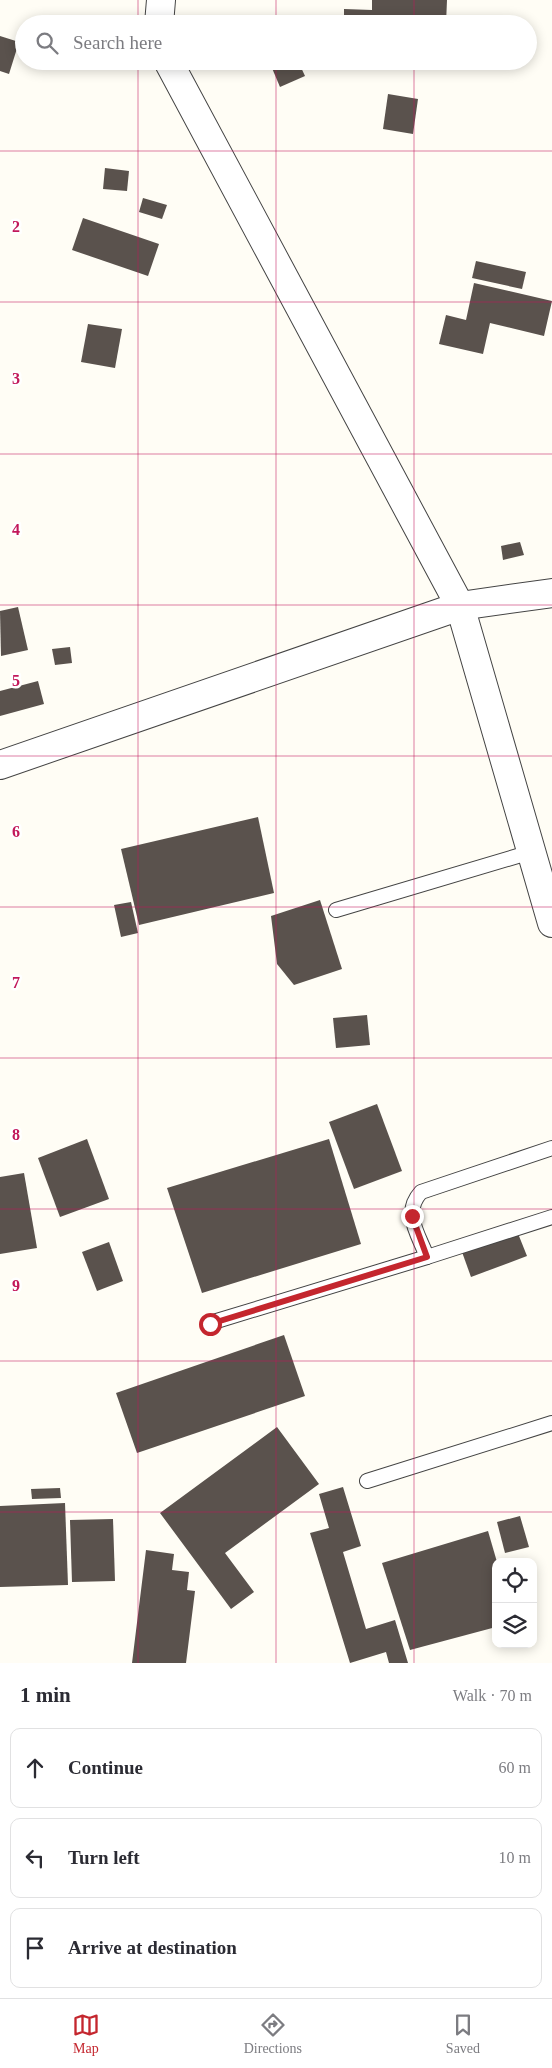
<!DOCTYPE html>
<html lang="en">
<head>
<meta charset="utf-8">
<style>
  body { margin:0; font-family:Georgia,serif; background:#f7f7f7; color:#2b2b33 }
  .controls { position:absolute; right:15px; bottom:15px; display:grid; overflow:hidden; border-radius:10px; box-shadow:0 2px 12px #0003 }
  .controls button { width:45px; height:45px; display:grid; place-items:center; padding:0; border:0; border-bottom:1px solid #e1e1e2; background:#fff; color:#2b2b33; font:25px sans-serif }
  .stop { position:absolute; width:15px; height:15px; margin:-11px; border:4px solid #c4262e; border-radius:50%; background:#fff }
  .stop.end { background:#c4262e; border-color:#fff; box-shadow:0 1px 5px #0008 }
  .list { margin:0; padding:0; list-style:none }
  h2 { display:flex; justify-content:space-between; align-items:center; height:65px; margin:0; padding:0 20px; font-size:21px }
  h2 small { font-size:16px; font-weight:400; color:#7c7c81 }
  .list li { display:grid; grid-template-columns:32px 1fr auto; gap:15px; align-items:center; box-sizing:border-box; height:80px; margin:0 10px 10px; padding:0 10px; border:1px solid #e1e1e2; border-radius:10px }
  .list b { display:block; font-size:19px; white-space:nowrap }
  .list em { font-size:16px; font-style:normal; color:#7c7c81 }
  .icon { flex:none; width:28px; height:28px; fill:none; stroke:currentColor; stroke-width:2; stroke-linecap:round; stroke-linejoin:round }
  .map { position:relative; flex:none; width:552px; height:1663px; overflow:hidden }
  .search { position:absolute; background:#fff; box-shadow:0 2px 12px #0003; left:15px; right:15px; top:15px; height:55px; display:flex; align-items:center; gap:12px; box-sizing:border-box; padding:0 18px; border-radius:28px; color:#7c7c81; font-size:19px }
  .sheet { height:335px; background:#fff }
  nav { display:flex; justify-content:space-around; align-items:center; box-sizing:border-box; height:70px; border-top:1px solid #e1e1e2; background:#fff; font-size:14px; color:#7c7c81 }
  nav a { display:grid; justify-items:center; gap:2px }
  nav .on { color:#c4262e }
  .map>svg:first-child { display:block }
  .building { fill:#5a524d }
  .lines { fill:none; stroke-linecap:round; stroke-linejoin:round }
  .lane-casing { stroke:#444; stroke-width:16 }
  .street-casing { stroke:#444; stroke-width:30 }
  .lane { stroke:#fff; stroke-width:14 }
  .street { stroke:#fff; stroke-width:28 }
  .route { stroke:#c4262e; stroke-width:6 }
  .grid { fill:none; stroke:#c2185b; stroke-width:1; stroke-opacity:0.55 }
  .grid-label { font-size:16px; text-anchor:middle; font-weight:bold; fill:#c2185b; stroke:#fff; stroke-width:5; stroke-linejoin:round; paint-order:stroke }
</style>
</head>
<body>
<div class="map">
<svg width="552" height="1663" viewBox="0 0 552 1663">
  <rect width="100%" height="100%" fill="#fffdf5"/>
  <!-- building -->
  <g class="building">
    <path d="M372 0H447L446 24H344V9L372 10Z"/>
    <path d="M0 36 19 42 9 74 0 71Z"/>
    <path d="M269 61H298L305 76 280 87Z"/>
    <path d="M388 94 418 99 413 134 383 129Z"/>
    <path d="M105 168 129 171 127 191 103 189Z"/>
    <path d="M143 198 167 205 162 219 139 212Z"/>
    <path d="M83 218 159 244 148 276 72 250Z"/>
    <path d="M476 261 526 272 522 289 472 278Z"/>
    <path d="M474 283 552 301 544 336 490 323 483 354 439 344 446 315 466 320Z"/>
    <path d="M88 324 122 329 115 368 81 362Z"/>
    <path d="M520 542 524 555 503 560 501 546Z"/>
    <path d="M18 607 28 650 1 656 0 611Z"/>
    <path d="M70 647 72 663 55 665 52 649Z"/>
    <path d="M38 681 44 704 0 716V691Z"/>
    <path d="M258 817 274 893 139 925 121 849Z"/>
    <path d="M320 900 342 969 294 985 277 964 271 916Z"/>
    <path d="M131 902 138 933 121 937 114 905Z"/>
    <path d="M367 1015 370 1045 336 1048 333 1018Z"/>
    <path d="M377 1104 402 1171 354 1189 329 1122Z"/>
    <path d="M87 1139 109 1199 60 1217 38 1158Z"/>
    <path d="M329 1139 361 1244 202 1293 167 1188Z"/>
    <path d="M24 1173 37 1248 0 1254V1177Z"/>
    <path d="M517 1231 527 1256 471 1277 462 1252Z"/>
    <path d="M109 1242 123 1281 97 1291 82 1252Z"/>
    <path d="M284 1335 305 1396 137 1453 116 1393Z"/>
    <path d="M277 1427 319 1484 225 1553 254 1592 231 1609 160 1513Z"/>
    <path d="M343 1487 361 1546 343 1552 366 1629 395 1620 408 1663H389L386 1652 350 1663 310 1533 329 1528 319 1494Z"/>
    <path d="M60 1488 61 1498 32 1499 31 1489Z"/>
    <path d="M65 1503 68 1585 0 1587V1506Z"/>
    <path d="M520 1516 529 1547 505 1553 497 1522Z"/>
    <path d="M113 1519 115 1581 72 1582 70 1520Z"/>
    <path d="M488 1531 497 1562 496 1627 410 1650 382 1563Z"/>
    <path d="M146 1550 174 1554 172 1570 189 1572 187 1590 195 1591 186 1663H132Z"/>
  </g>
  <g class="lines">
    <!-- lane casing -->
    <g class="lane-casing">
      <g id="lane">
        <path d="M336 910 531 852"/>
        <path d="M427 1257 552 1217"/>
        <path d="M210 1323 427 1257C418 1233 402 1213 421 1192L552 1148"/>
        <path d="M367 1481 552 1423"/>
      </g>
    </g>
    <!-- street casing -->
    <g class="street-casing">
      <g id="street">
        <path d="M159 24 161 0"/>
        <path d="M168 61 460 606 552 923"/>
        <path d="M0 765 460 606 552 593"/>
      </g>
    </g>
    <!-- lane -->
    <use href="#lane" class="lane"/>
    <!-- street -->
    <use href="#street" class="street"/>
  </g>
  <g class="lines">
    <!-- route -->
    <path class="route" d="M210 1324 427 1257 412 1216"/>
  </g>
  <!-- grid -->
  <path class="grid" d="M138 0V24M276 0V24M414 0V24M138 61V1663M276 61V1663M414 61V1663M0 151H552M0 302H552M0 454H552M0 605H552M0 756H552M0 907H552M0 1058H552M0 1209H552M0 1361H552M0 1512H552"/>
  <g class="grid-label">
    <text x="16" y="232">2</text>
    <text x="16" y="384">3</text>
    <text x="16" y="535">4</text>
    <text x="16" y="686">5</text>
    <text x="16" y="837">6</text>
    <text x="16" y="988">7</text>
    <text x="16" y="1140">8</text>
    <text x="16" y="1291">9</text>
  </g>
</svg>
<div class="controls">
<button><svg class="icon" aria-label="locate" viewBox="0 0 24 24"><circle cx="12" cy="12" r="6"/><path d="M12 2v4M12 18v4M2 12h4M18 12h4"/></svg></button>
<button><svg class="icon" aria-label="layers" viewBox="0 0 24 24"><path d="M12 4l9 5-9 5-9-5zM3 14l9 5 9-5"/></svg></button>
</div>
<div class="stop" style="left:210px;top:1324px"></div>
<div class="stop end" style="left:412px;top:1216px"></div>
<div class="search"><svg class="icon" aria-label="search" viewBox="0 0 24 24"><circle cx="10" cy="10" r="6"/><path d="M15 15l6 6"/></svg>Search here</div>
</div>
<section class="sheet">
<h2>1 min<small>Walk · 70 m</small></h2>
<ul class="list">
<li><svg class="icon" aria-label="ahead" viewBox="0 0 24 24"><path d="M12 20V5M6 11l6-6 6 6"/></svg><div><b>Continue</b></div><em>60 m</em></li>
<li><svg class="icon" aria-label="left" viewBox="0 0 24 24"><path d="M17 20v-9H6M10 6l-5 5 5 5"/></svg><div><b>Turn left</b></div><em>10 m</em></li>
<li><svg class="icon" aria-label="arrive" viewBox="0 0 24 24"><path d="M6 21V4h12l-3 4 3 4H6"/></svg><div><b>Arrive at destination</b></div></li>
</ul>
</section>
<nav>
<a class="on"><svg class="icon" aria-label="map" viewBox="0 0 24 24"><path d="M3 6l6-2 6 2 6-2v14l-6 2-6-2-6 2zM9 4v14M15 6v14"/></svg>Map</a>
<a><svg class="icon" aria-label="directions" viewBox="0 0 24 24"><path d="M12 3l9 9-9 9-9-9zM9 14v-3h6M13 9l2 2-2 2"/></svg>Directions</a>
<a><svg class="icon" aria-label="saved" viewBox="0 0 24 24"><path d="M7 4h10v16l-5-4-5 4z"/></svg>Saved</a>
</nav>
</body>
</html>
